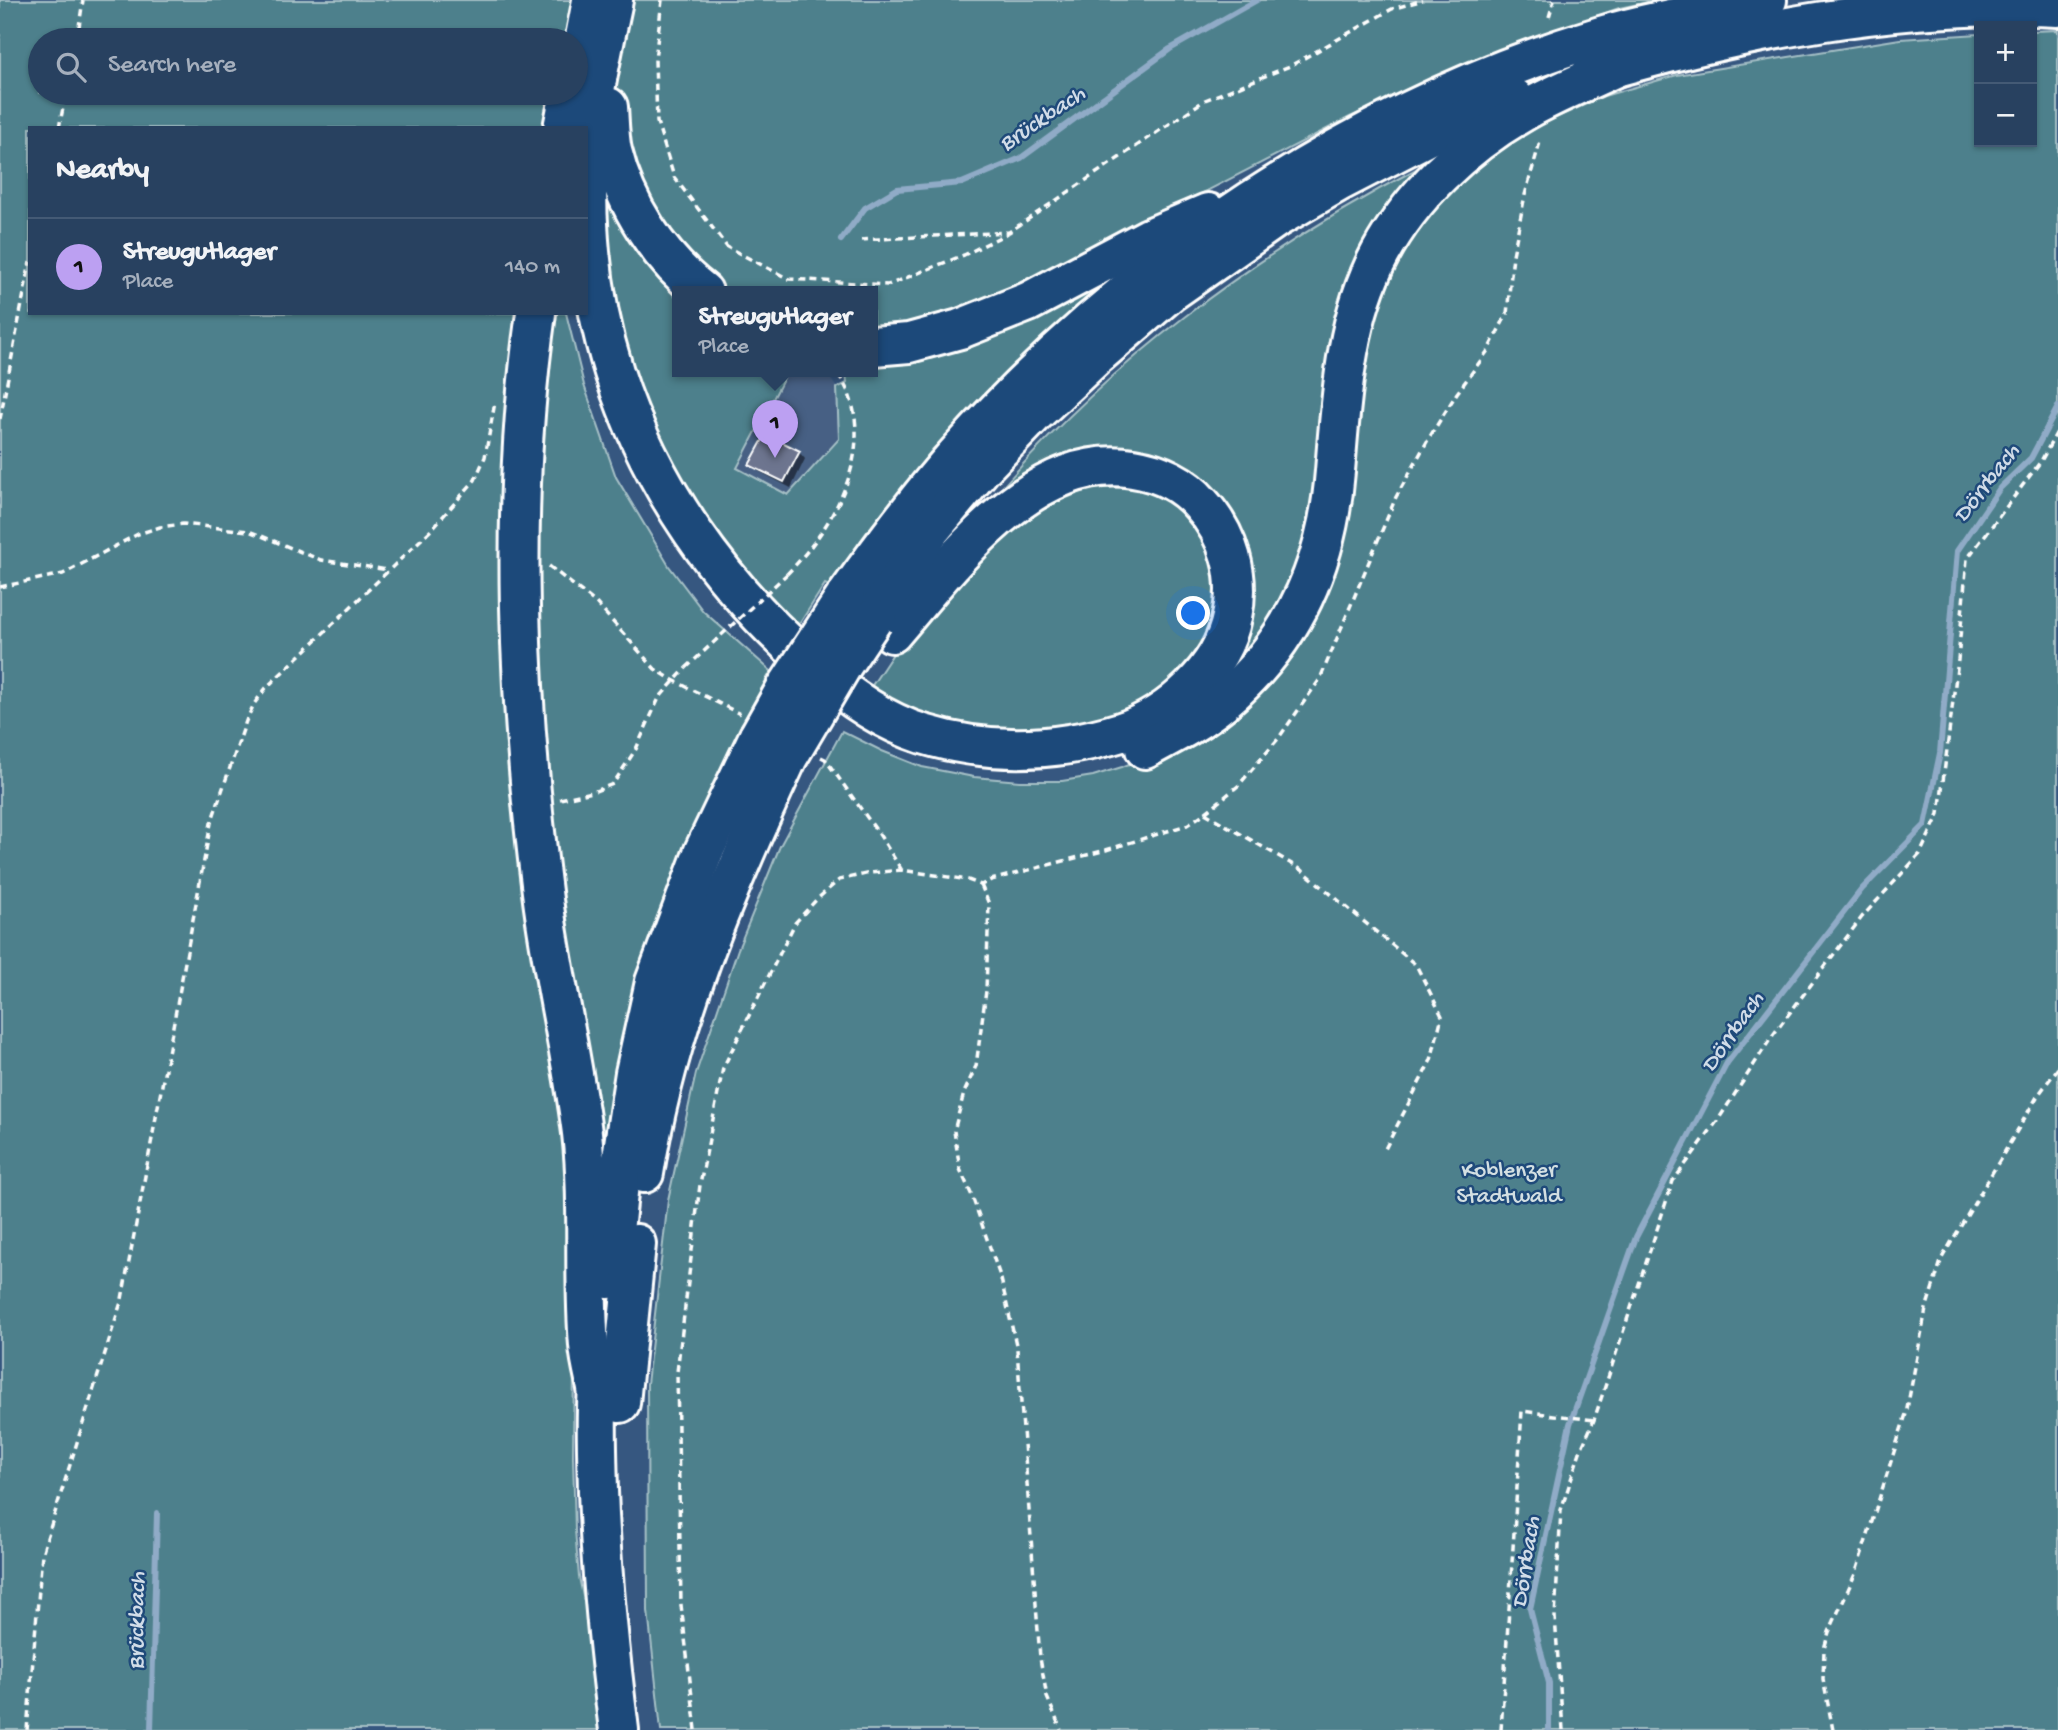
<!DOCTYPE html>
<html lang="en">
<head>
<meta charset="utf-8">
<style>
  body { margin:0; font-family:"Gochi Hand",sans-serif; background:#344c69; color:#f1f3f6 }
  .controls { position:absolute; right:21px; top:21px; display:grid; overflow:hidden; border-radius:0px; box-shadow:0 2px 5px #0004 }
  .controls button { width:63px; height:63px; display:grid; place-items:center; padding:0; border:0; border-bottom:2px solid #445a75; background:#284160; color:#f1f3f6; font:35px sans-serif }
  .you { position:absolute; left:1194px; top:614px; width:24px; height:24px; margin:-18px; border:5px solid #fff; border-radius:50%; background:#1a73e8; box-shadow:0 0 0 10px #1a73e833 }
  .badge { display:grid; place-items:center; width:46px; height:46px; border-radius:50%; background:#bca0f2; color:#111; font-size:23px; font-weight:700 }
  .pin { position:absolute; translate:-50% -58px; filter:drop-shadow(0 2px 4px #0008) }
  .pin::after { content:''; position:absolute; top:37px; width:24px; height:21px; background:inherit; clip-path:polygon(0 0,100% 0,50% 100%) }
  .popup { position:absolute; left:672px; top:286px; width:206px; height:91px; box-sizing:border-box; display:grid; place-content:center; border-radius:0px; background:#284160; filter:drop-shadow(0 2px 5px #0005); font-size:23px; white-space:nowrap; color:#a5afbd }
  .popup b { font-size:26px; color:#f1f3f6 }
  .popup::after { content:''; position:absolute; left:50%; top:100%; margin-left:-14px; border:14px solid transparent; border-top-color:#284160 }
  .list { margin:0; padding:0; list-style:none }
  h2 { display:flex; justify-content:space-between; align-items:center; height:91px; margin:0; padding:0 28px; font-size:30px }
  h2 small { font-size:23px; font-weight:400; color:#a5afbd }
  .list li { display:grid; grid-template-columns:46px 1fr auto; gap:21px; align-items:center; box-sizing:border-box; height:98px; padding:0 28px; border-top:2px solid #445a75 }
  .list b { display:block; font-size:26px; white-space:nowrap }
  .list p { margin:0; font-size:23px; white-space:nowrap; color:#a5afbd }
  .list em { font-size:23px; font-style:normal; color:#a5afbd }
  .icon { flex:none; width:38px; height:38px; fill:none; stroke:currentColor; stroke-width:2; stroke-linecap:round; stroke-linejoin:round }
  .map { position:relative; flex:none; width:2058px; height:1730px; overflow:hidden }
  .search { position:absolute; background:#284160; box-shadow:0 2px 5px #0004; left:28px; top:28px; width:560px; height:77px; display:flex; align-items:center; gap:18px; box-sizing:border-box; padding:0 24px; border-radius:38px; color:#a5afbd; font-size:26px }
  .panel { position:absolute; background:#284160; box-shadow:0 2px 5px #0004; left:28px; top:126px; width:560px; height:189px; border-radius:0px }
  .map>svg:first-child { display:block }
  .built { fill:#466084 }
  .green { fill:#4e808c; stroke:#a6c0c6; stroke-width:2 }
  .shadow { fill:#0007 }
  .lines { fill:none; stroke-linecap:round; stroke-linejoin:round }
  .stream { stroke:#90abc7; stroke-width:6 }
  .building { fill:#6d748f; stroke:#fff; stroke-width:2 }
  .tertiary-casing { stroke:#fff; stroke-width:33 }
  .trunk-casing { stroke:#fff; stroke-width:44 }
  .path { stroke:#fff; stroke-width:3.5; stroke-dasharray:7 5; stroke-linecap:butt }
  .tertiary { stroke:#1f4a7a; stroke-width:28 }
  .trunk { stroke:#1f4a7a; stroke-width:38 }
  .trunk-bridge-casing { stroke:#fff; stroke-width:44; stroke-linecap:butt }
  .path-bridge { stroke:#fff; stroke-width:3.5; stroke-dasharray:7 5; stroke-linecap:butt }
  .trunk-bridge { stroke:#1f4a7a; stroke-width:38 }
  .labels { text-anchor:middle; stroke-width:5; stroke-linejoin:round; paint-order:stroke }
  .park-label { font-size:23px; fill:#d3dfe2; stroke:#1f4a7a }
  .water-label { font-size:24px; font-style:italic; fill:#d1dce8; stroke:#1f4a7a }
</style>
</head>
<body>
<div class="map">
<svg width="2058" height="1730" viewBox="0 0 2058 1730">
  <rect width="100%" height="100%" fill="#365780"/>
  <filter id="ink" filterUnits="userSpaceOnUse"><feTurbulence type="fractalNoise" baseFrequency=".0143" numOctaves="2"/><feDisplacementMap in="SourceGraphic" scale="14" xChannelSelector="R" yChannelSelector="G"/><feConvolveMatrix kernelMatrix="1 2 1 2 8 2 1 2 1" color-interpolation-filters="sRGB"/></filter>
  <g filter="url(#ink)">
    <!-- built -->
    <path class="built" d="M787 372H826L837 388 839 439 788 495 737 468Z"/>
    <!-- green -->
    <g class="green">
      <path d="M0 0H577L569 40H40V93H559L552 128H30V313H527L516 332 575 1273 573 1457 575 1530 579 1577 596 1658 607 1730H0Z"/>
      <path d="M626 0H1658L1619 8 1490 55 1350 117 980 308 873 333V292H729L704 274 646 208 617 113V65Z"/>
      <path d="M2058 30V1730H661L648 1611 647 1384 668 1200 696 1073 738 949 780 846 842 731 882 751 922 767 974 777 1020 781H1062L1093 776 1122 767 1174 745 1287 645 1365 321 1429 200 1505 141 1604 96 1677 75 1900 39 1979 34V142H2032V31Z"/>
      <path d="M601 135 677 292V372H787L737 468 788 495 839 439 837 388 847 383 846 372H873V356L1141 256 1106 283 1044 337 933 449 866 533 829 586 825 584 791 637 722 565 614 347Z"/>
      <path d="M1422 166 1430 178 1399 212 1301 588 1204 707 1241 613 1169 470 983 510C1102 366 1257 252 1422 166Z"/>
      <path d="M550 313H566L584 385 616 477 669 566 703 611 771 671 740 728 744 731 605 1184 539 753 537 499Z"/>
      <path d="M1075 478 1177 492 1226 574 1203 662 1123 722 982 739 865 696 932 595Z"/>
    </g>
    <!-- shadow -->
    <path class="shadow" d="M799 452 805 459 791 488 758 471 752 464Z"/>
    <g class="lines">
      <!-- stream -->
      <g class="stream">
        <path d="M841 240 865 208 897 189 962 183 1021 158 1170 49 1257 0"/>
        <path d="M151 1730 157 1513"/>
        <path d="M1549 1730V1683L1530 1609 1570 1424 1636 1237 1727 1063 1862 889 1925 825 1940 753 1957 551 2000 488 2031 458 2058 407"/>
      </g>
    </g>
    <!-- building -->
    <path class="building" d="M766 434 800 451 784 482 749 465Z"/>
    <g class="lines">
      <!-- tertiary casing -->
      <g class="tertiary-casing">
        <path id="tertiary" d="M579 42 587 0"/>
      </g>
      <!-- trunk casing -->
      <g class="trunk-casing">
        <g id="trunk">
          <path d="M613 0C606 34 598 69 593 103 581 192 587 286 614 372 651 487 721 586 812 665 844 694 881 721 923 734 988 754 1056 752 1121 732 1170 716 1222 669 1232 617 1241 576 1229 535 1201 504 1184 484 1159 472 1133 468 1032 451 951 565 892 633"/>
          <path d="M1591 74C1743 30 1899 0 2058 7"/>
          <path d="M608 107C609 121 609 137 612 151 625 205 659 258 703 292"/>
          <path d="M563 128 570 93"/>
          <path d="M536 313C509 505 518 701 542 892 552 973 572 1053 582 1133 590 1204 583 1275 589 1345 590 1359 594 1374 597 1388"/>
          <path d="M873 346 909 343 960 329 1028 302 1149 238 1208 213"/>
          <path d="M845 598C880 549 916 500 956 455 1125 264 1357 109 1601 36 1655 20 1712 11 1767 0"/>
          <path d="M873 619 931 529 982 468 1036 412 1097 355 1169 293 1276 218 1340 181 1431 134 1514 98"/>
          <path d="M1145 749C1171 735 1198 722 1222 702 1293 643 1328 563 1335 471 1341 400 1345 319 1380 254 1412 195 1463 147 1521 113 1551 95 1585 82 1616 67"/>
          <path d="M644 1173C667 1027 726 890 788 757"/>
          <path d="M609 1279 621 1164 635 1073 655 982 704 851 759 736"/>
          <path d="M600 1363C595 1406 597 1449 598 1491 601 1571 609 1651 619 1730"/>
          <path d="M620 1403 636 1244"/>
        </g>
      </g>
      <!-- path -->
      <g class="path">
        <path d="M662 0 655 60 657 122 674 177 727 247 789 279 888 285 964 255 1008 233"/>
        <path d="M1549 17 1554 0"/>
        <path d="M77 40 83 0"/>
        <path d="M59 128 66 93"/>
        <path d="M861 240 1009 232 1205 100 1290 66 1392 9 1423 0"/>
        <path d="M0 419 30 262"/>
        <path d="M549 566 596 603 655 669 673 680 740 714"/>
        <path d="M787 574C830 530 872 461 850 397 847 388 842 380 837 372"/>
        <path d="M0 587 63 574 138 534 160 527 183 524 249 531 321 560 388 570"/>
        <path d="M821 757 825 759 879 834 901 869"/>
        <path d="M560 799 593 792 613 784 636 749 659 698 686 668"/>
        <path d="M1205 813 1302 870 1416 965 1442 1016 1431 1060 1385 1149"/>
        <path d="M981 885 989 904 986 991 976 1066 964 1093 954 1131 960 1169 972 1196 1001 1279 1017 1349 1040 1658 1047 1697 1061 1730"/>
        <path d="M27 1730 42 1554 122 1299 211 823 246 721 254 704 266 688 431 530 475 480 485 457 495 402"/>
        <path d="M696 1730 681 1605 677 1372 700 1185 723 1068 795 923 817 899 839 880 870 873 902 870 968 880 981 885 991 880 1106 850 1187 825 1205 813 1238 786 1278 739 1320 679 1396 497 1429 438 1457 393 1487 352 1507 314 1513 255 1525 195 1540 142"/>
        <path d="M1501 1730 1522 1411 1594 1420"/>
        <path d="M1563 1730 1555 1617 1561 1510 1580 1452 1594 1420 1673 1181 1718 1120 1773 1035 1862 917 1920 854 1939 814 1958 660 1967 559 2041 461 2058 430"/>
        <path d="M1833 1730 1823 1679 1824 1649 1829 1632 1856 1572 1906 1414 1926 1309 1942 1258 2037 1097 2058 1068"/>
      </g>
      <!-- tertiary -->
      <use href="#tertiary" class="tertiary"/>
      <!-- trunk -->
      <use href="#trunk" class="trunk"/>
      <!-- trunk-bridge casing -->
      <g class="trunk-bridge-casing">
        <g id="trunk-bridge">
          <path d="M759 736 785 690 845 598"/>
          <path d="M788 757 843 664 873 619"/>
        </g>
      </g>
      <!-- path-bridge -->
      <path class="path-bridge" d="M686 668 787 574"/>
      <!-- trunk-bridge -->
      <use href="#trunk-bridge" class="trunk-bridge"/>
    </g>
  </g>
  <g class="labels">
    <!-- park labels -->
    <g class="park-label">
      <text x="1509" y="1176">Koblenzer<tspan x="1509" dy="26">Stadtwald</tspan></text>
    </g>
    <!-- water labels -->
    <g class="water-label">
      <text transform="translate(1041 117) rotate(-34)" y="8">Brückbach</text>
      <text transform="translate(1985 482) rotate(-52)" y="8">Dörrbach</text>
      <text transform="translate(1731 1031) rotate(-55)" y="8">Dörrbach</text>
      <text transform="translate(1524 1562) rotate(-81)" y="8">Dörrbach</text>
      <text transform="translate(135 1621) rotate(-89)" y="8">Brückbach</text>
    </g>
  </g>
</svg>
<div class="controls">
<button>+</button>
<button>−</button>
</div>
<div class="you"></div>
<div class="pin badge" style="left:775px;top:458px">1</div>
<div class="popup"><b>Streugutlager</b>Place</div>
<div class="search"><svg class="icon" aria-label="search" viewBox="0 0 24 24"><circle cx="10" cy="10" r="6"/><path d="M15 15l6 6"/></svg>Search here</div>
<section class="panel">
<h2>Nearby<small></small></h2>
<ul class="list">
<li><span class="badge">1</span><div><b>Streugutlager</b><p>Place</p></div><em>140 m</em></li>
</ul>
</section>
</div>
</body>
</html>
